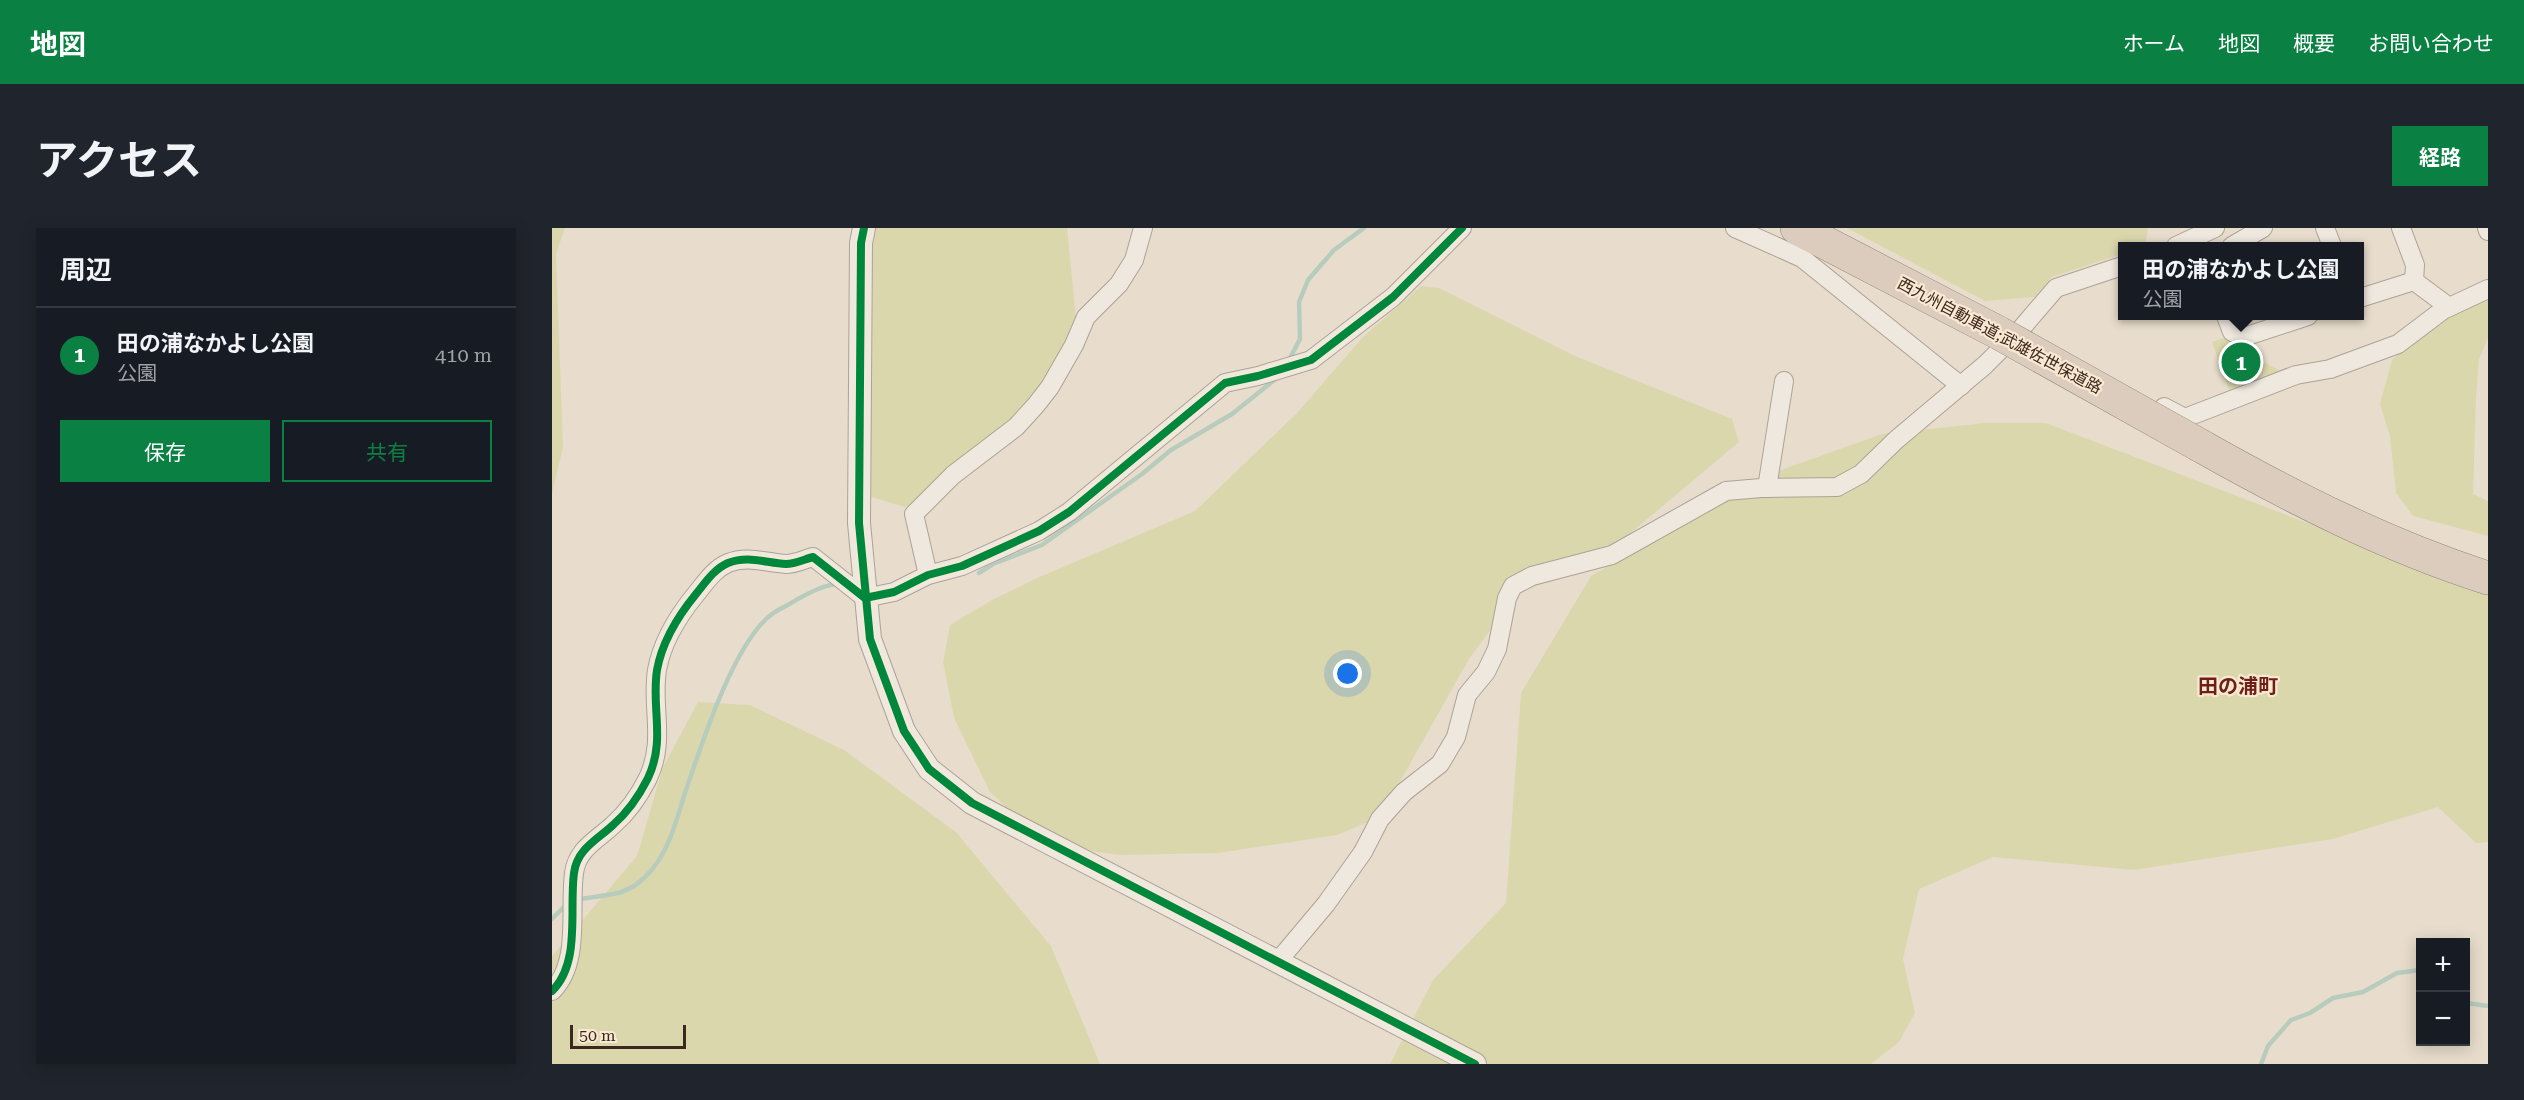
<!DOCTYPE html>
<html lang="ja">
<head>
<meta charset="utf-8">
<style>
  body { margin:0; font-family:"Roboto Serif","Noto Sans JP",serif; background:#20242c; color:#f1f3f6 }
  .controls { position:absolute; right:18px; bottom:18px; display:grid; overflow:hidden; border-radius:0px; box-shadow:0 3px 15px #0003 }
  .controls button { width:54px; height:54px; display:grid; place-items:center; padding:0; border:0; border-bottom:2px solid #363941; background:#171b24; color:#f1f3f6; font:30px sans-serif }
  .scale { position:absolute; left:18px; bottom:15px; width:116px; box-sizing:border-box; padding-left:6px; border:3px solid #3c281c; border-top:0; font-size:16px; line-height:21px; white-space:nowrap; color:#3c281c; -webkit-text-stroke:4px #f9e9d2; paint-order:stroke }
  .you { position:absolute; left:796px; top:446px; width:21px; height:21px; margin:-15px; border:4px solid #fff; border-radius:50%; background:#1a73e8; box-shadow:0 0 0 9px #1a73e833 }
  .badge { display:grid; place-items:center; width:39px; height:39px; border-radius:50%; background:#0b8043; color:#fff; font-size:20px; font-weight:700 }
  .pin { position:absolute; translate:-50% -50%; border:3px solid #fff; box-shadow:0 2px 6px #0006 }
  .popup { position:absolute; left:1566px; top:14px; width:246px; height:78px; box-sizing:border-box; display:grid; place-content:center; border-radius:0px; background:#171b24; filter:drop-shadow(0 2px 4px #0005); font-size:20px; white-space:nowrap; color:#9ea1a6 }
  .popup b { font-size:22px; color:#f1f3f6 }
  .popup::after { content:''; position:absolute; left:50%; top:100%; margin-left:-12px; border:12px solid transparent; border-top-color:#171b24 }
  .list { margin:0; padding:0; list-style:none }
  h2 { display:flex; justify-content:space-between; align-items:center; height:78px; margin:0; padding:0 24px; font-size:26px }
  h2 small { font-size:20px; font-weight:400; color:#9ea1a6 }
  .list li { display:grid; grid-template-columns:39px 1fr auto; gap:18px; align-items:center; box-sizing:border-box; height:96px; padding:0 24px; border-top:2px solid #363941 }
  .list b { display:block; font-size:22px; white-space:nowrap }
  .list p { margin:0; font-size:20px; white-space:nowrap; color:#9ea1a6 }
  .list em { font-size:20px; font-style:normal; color:#9ea1a6 }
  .actions { display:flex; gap:12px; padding:18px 24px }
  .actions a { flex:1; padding:14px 0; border:2px solid #0b8043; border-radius:0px; text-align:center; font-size:21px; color:#0b8043 }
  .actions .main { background:#0b8043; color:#fff }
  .map { position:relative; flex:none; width:1936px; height:836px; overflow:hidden; border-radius:0px }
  header { display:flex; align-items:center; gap:36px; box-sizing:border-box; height:84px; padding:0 30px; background:#0b8043; color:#fff }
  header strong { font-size:28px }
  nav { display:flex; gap:33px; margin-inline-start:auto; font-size:21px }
  .intro { display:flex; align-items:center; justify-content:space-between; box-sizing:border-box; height:144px; padding:0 36px }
  h1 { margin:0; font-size:42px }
  .button { padding:15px 27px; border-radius:0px; background:#0b8043; color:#fff; font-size:21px; font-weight:700 }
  main { display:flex; gap:36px; padding:0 36px }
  aside { flex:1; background:#171b24; border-radius:0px; box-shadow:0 3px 15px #0003 }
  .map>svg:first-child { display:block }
  .green { fill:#dbd7ad }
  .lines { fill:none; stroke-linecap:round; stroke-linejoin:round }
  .stream { stroke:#b8ccbe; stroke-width:4.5 }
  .minor-casing { stroke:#ada295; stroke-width:20 }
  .tertiary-casing { stroke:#ada295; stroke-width:24 }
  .motorway-casing { stroke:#92877c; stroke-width:34 }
  .minor { stroke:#efe8df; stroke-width:18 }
  .tertiary { stroke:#efe8df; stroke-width:22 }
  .motorway { stroke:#dbccbd; stroke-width:33 }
  .motorway-bridge-casing { stroke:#92877c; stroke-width:34; stroke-linecap:butt }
  .motorway-bridge { stroke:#dbccbd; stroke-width:33 }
  .cycleway-casing { stroke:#f9e9d2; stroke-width:11 }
  .cycleway { stroke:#00873e; stroke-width:8 }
  .labels { text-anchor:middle; stroke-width:4.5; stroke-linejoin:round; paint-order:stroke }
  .street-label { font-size:16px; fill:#3c281c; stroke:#f9e9d2 }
  .quarter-label { font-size:20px; font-weight:bold; fill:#6e2017; stroke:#f9e9d2 }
</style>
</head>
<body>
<header>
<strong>地図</strong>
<nav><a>ホーム</a><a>地図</a><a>概要</a><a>お問い合わせ</a></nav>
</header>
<div class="intro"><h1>アクセス</h1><a class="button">経路</a></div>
<main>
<aside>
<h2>周辺<small></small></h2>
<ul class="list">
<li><span class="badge">1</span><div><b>田の浦なかよし公園</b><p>公園</p></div><em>410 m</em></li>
</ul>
<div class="actions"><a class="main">保存</a><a>共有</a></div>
</aside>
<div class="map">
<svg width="1936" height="836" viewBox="0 0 1936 836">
  <rect width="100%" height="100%" fill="#e8ddcc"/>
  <!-- green -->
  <g class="green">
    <path d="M0 0H13L4 26 11 219 0 266Z"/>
    <path d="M319 0H515L524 90 493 161 376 268 353 279 316 268 297 41Z"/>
    <path d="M1295 0H1596L1593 18H1570V26L1500 49 1483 69 1433 73Z"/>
    <path d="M869 58 887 60 1023 128 1180 191 1187 214 1043 335 965 366 917 431 828 589 785 607 666 625 569 627 523 621 484 608 438 564 402 490 391 434 398 397 438 373 485 350 643 283 745 185 810 110Z"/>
    <path d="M1936 70V110L1927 131 1924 172 1921 266 1936 273V308L1861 288 1844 265 1838 208 1828 176 1840 132 1878 100Z"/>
    <path d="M1674 109 1680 123 1700 116 1705 130 1728 143 1677 161 1660 114Z"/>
    <path d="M1433 195H1494L1936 364V614L1924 615 1886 579 1781 611 1582 642 1441 629 1367 661 1351 731 1363 785 1347 814 1319 836H838L881 752 954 675 969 465 1039 348 1201 252 1330 206Z"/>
    <path d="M146 474 198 477 292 522 404 604 499 718 548 836H0V728L85 628 111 539Z"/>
  </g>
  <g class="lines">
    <!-- stream -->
    <g class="stream">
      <path d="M737 132 748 111 747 74 756 52 782 22 812 0"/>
      <path d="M427 345 441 336 490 317 590 246 619 222 680 186 726 149"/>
      <path d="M25 672C44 667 65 669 82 658 113 637 122 601 132 568 148 521 181 415 220 386 228 380 237 377 244 372 257 365 271 357 286 356"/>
      <path d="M0 691 15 676"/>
      <path d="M1914 775 1936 778"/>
      <path d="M1709 836 1716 818 1739 792 1758 785 1781 770 1811 764 1845 745 1868 742"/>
    </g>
    <!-- minor casing -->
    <g class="minor-casing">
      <g id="minor">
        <path d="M1183 0 1250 30 1409 158"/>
        <path d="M1773 0 1780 18"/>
        <path d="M1849 0 1863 37 1862 53 1897 79"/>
        <path d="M1935 0 1936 3"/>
        <path d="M1624 18 1663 0"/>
        <path d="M1680 18 1711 0"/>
        <path d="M1808 70 1862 53"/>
        <path d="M1674 88 1680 104 1692 109 1756 88"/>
        <path d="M1612 179 1633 190 1744 147 1778 141 1846 116 1891 82 1936 61"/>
        <path d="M1215 260 1232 153"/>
        <path d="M376 347 362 286 401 247 464 199 484 177 498 159 522 117 534 89 567 56 582 32 591 0"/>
        <path d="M727 732 774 676 811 624 828 591 852 564 888 536 904 509 915 467 934 444 945 421 955 370 961 358 980 348 1060 327 1174 263 1209 260 1285 259 1309 246 1344 212 1433 137 1468 102 1504 60 1570 38"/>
        <path d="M0 763C29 735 17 681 22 645 25 621 45 612 61 597 76 584 87 568 96 550 114 512 99 480 105 442 110 414 126 388 144 366 153 355 162 341 176 335 196 327 214 335 234 336 243 336 253 331 261 329L313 370 342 364 376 347 410 338 487 303 517 284 673 155 706 148 759 132 841 69 910 0"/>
      </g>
    </g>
    <!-- tertiary casing -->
    <g class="tertiary-casing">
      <path id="tertiary" d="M312 0 309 15 307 295 318 411 352 503 377 541 420 575 923 836"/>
    </g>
    <!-- motorway casing -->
    <g class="motorway-casing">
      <g id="motorway">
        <path d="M1245 0 1447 105"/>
        <path d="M1649 218C1741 270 1836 318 1936 350"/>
      </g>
    </g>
    <!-- minor -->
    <use href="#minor" class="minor"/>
    <!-- tertiary -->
    <use href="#tertiary" class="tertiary"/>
    <!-- motorway -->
    <use href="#motorway" class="motorway"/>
    <!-- motorway-bridge casing -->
    <g class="motorway-bridge-casing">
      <path id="motorway-bridge" d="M1447 105 1649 218"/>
    </g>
    <!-- motorway-bridge -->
    <use href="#motorway-bridge" class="motorway-bridge"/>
    <!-- cycleway casing -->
    <g class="cycleway-casing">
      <g id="cycleway">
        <path d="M312 0 309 15 307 295 318 411 352 503 377 541 420 575 923 836"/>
        <path d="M0 763C29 735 17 681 22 645 25 621 45 612 61 597 76 584 87 568 96 550 114 512 99 480 105 442 110 414 126 388 144 366 153 355 162 341 176 335 196 327 214 335 234 336 243 336 253 331 261 329L313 370 342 364 376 347 410 338 487 303 517 284 673 155 706 148 759 132 841 69 910 0"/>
      </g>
    </g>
    <!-- cycleway -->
    <use href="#cycleway" class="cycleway"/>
  </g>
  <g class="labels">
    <!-- street labels -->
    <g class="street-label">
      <text transform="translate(1448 107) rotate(28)" y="6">西九州自動車道;武雄佐世保道路</text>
    </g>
    <!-- quarter labels -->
    <g class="quarter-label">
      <text x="1686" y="465">田の浦町</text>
    </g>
  </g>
</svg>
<div class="controls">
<button>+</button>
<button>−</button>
</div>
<div class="scale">50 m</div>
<div class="you"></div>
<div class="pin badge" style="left:1689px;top:134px">1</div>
<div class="popup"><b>田の浦なかよし公園</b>公園</div>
</div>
</main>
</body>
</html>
